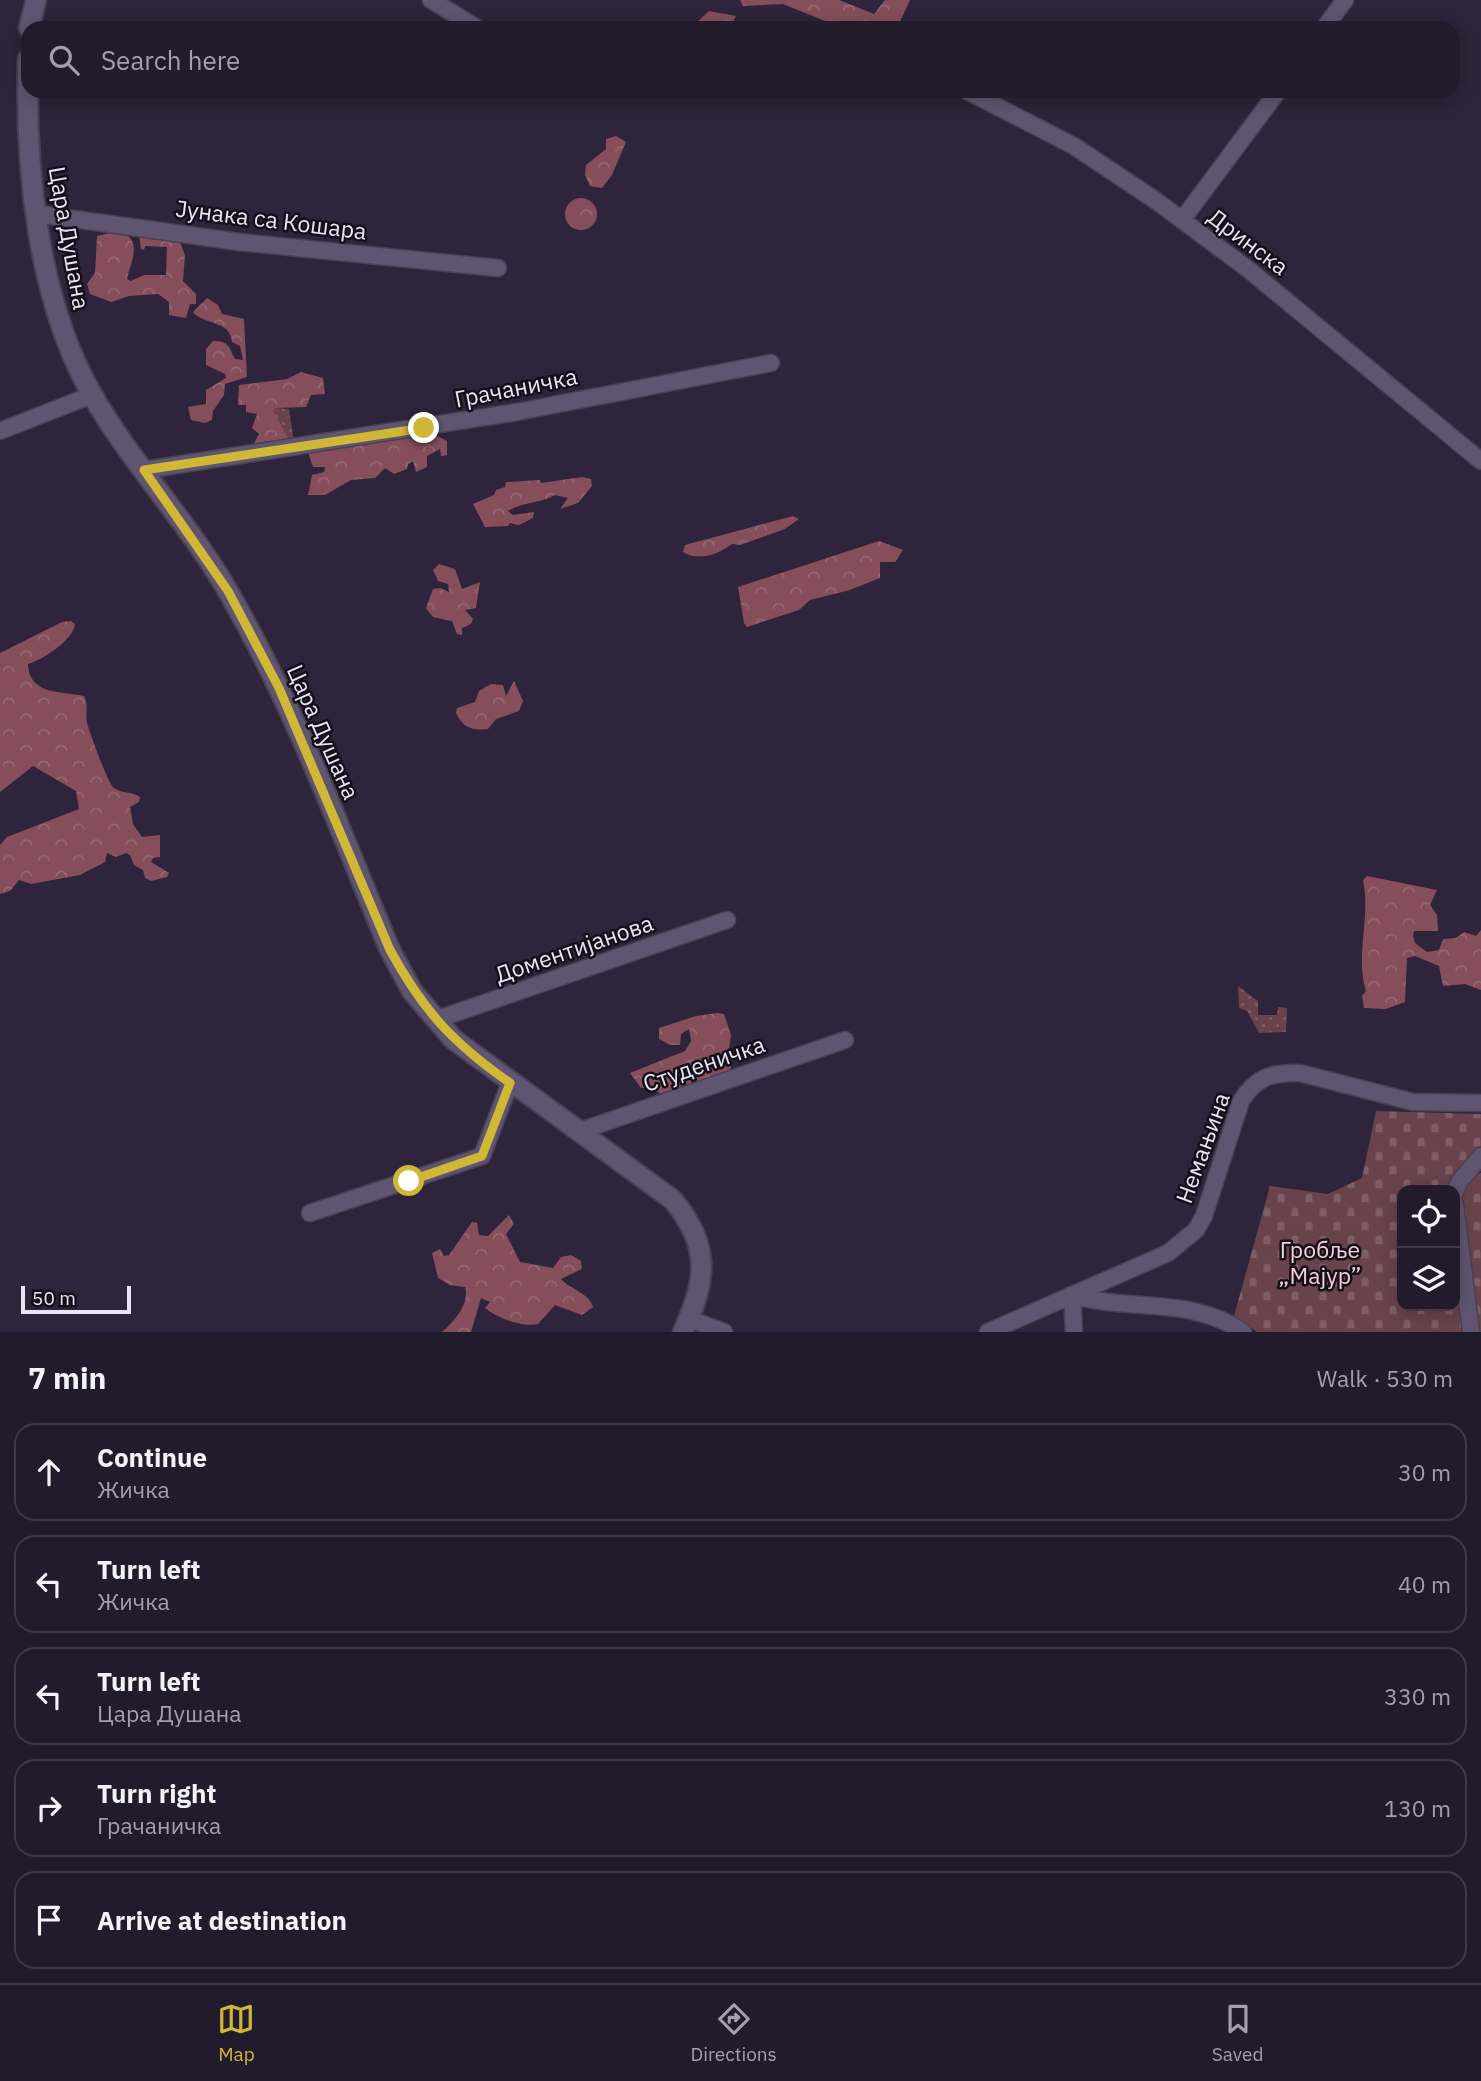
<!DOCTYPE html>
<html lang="en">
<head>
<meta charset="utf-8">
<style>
  body { margin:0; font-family:"IBM Plex Sans",sans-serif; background:#2a2434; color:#f1f3f6 }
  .controls { position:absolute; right:21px; bottom:21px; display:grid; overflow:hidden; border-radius:14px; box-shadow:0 4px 18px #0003 }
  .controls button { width:63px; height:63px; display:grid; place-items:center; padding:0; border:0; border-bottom:2px solid #3f3948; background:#221b2c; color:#f1f3f6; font:35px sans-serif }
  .scale { position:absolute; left:21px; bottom:18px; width:110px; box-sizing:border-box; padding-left:7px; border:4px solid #ebe4f4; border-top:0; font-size:19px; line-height:24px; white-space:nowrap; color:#ebe4f4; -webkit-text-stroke:5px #14101a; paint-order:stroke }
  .stop { position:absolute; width:21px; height:21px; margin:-16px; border:5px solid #d0b736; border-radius:50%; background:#fff }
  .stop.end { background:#d0b736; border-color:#fff; box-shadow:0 2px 7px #0008 }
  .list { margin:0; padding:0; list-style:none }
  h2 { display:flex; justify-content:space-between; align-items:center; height:91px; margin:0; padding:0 28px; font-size:30px }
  h2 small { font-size:23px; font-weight:400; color:#a2a1a9 }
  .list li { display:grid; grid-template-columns:46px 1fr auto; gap:21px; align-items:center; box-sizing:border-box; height:98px; margin:0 14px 14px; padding:0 14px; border:2px solid #3f3948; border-radius:21px }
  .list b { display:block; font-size:26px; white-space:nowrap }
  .list p { margin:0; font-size:23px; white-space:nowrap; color:#a2a1a9 }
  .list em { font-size:23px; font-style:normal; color:#a2a1a9 }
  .icon { flex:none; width:38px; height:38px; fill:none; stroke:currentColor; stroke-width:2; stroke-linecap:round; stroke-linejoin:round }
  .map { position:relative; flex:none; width:1481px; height:1332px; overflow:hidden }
  .search { position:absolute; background:#221b2c; box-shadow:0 4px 18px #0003; left:21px; right:21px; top:21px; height:77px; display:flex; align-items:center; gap:18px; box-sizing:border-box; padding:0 24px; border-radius:21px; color:#a2a1a9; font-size:26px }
  .sheet { height:651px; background:#221b2c }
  nav { display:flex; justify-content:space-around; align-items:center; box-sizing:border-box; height:98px; border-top:2px solid #3f3948; background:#221b2c; font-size:19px; color:#a2a1a9 }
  nav a { display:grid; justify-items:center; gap:4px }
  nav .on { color:#d0b736 }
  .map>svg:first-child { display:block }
  .grass { fill:url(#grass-dots) }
  .forest { fill:url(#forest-crowns) }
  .cemetery { fill:url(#cemetery-stones); fill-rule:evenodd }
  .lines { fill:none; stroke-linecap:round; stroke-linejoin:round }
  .minor-casing { stroke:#4a4054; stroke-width:19 }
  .tertiary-casing { stroke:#4a4054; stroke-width:23 }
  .minor { stroke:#605570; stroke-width:16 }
  .tertiary { stroke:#605570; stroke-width:19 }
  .route { stroke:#d0b736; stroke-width:9 }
  .labels { text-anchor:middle; stroke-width:5; stroke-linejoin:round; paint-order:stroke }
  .street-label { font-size:23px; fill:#ebe4f4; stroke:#14101a }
  .park-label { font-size:23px; fill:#f4d0d6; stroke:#14101a }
</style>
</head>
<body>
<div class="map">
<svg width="1481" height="1332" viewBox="0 0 1481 1332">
  <defs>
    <pattern id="grass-dots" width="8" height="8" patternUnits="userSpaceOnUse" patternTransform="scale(1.75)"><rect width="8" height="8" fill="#68434b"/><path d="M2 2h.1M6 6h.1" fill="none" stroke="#7e5e66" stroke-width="1.8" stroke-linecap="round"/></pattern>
    <pattern id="forest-crowns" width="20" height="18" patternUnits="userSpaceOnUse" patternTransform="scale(1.75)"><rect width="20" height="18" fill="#854e5a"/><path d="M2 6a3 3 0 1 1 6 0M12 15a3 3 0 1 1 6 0" fill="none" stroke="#966772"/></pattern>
    <pattern id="cemetery-stones" width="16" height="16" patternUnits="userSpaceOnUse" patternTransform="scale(1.75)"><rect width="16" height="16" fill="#68434b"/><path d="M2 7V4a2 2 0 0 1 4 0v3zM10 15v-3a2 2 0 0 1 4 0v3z" fill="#7e5e66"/></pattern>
  </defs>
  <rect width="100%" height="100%" fill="#2e243b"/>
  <!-- grass -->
  <g class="grass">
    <path d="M276 408 289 409 294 442 286 443 273 411Z"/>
    <path d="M1238 986 1258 1001V1015H1277L1278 1007 1287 1008 1286 1032 1259 1033 1247 1011 1239 1008Z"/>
  </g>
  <!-- forest -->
  <g class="forest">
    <path d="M740 0H839L874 14 885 0H910L897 28H859L851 23H830L783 4 743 6Z"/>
    <path d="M709 11 736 16 732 24 726 23 717 28H691Z"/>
    <path d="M616 136 626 142 612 175 602 188 590 186 585 175 586 165 606 149V139Z"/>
    <circle cx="581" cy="214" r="16"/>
    <path d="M118 231C145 239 130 263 127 279L131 281 144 275H166L167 247 145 246 144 250 141 249 139 235 179 240 185 255 183 281 196 294V304H190L186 318 169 315V302L158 294 129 296 111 302 90 294 87 284 95 273 97 236Z"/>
    <path d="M207 298 218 305 222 314 244 319 247 377 225 384 224 395 213 411 212 420 205 423 191 420 188 407 206 404V390L226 378 225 374 206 365V349L213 341C230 341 229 348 235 359L243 360 240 346 232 342C230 319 204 326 193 312Z"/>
    <path d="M301 372 323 378 325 394 311 395 306 407 276 408 273 411 289 440 271 447 266 441 251 449 259 434 252 428 257 414 246 412V405H238L239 385 287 379Z"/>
    <path d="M430 432 447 441V455L441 456 440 449 427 456V467L416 472 413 461 408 464 407 469 394 474 385 468 375 478 351 480 325 495H308L312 475 324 472 325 467H313L307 449Z"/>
    <path d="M582 477 591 479 592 486 578 503 560 509 568 498 555 495C540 504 524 501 508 511L513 515 534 512 533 518 519 525 510 523 508 526 485 527 473 504 494 495 496 490 505 487 506 482 540 480 541 483Z"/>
    <path d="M793 516 799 519 785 529 740 545 732 544C719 554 699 562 683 552L685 545Z"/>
    <path d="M879 541 903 550 895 562H880V578L850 590 810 600 799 610 747 627 744 623 738 587Z"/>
    <path d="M439 564 455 569 462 589 480 582 476 608 465 610 473 619 471 624 462 628V635L457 634 452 621 433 617 426 608 433 589 440 588 449 592 448 584 438 581 433 570Z"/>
    <path d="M71 621 75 624C74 639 43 660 28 664 29 696 63 691 84 696 89 705 85 713 87 723 90 733 108 784 114 788 122 794 132 791 140 797L139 802 130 807 133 824 142 837 160 835V857L153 858 151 862 169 873 167 877 151 881 145 878 143 870 134 865 130 855 126 853 116 857 107 853 105 862 80 875 31 884 19 880 10 891 0 894V845L7 837 79 809 76 791 33 766 0 792V653L62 622Z"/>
    <path d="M514 681 523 701 519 711 496 719 488 729C473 731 463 728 456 713L457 708 475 702 479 691 491 684 503 685 506 696Z"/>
    <path d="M1367 876 1437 890 1430 905 1437 915 1438 931H1414L1413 936 1415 943 1427 952 1439 950 1443 939 1456 938 1464 932 1476 936 1481 930V990L1465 984 1443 986 1439 966 1415 956 1407 958 1405 1002 1386 1009 1364 1008 1362 996 1366 991C1355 955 1371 917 1363 880Z"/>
    <path d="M718 1013 724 1014 731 1035 729 1050 725 1053 731 1061V1068L727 1073 664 1095 650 1088H641L630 1073 685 1051 691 1041 689 1029 681 1034 680 1045H670L659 1039V1028L696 1016Z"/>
    <path d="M509 1215 514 1224 506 1234 520 1262 553 1268 561 1257 571 1255 581 1261 582 1269 561 1279C571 1290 588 1292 593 1307L582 1315 555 1305 538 1324C521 1327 499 1319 485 1308L490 1302 481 1298 471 1332H442C455 1321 470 1303 465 1287L450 1285 438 1278 432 1253 440 1249 444 1256 449 1255 472 1222 477 1223 479 1235 488 1236Z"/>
  </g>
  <!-- cemetery -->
  <path class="cemetery" d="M1376 1111 1481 1114V1163L1469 1178 1481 1173V1332H1257L1234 1316 1270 1186 1328 1194 1362 1178ZM1402 1190H1455V1306H1402Z"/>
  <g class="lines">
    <!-- minor casing -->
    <g class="minor-casing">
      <g id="minor">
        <path d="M431 0 477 28"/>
        <path d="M1324 28 1345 0"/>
        <path d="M967 91 1074 146 1155 200 1249 270 1481 461"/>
        <path d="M38 214 239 242 498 268"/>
        <path d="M1182 220 1278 91"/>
        <path d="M0 431 92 395"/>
        <path d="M144 470 517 412 771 363"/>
        <path d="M435 1020 727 920"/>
        <path d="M577 1132 845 1040"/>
        <path d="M1455 1192 1459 1182 1481 1156"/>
        <path d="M1455 1204 1471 1332"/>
        <path d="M310 1213 482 1156 510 1083"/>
        <path d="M689 1319 724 1332"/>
        <path d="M988 1332 1168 1253 1196 1230 1204 1216 1241 1101C1256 1077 1272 1072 1300 1073L1413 1102 1481 1103"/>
        <path d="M1074 1332 1072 1295C1129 1312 1191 1296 1243 1332"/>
      </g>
    </g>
    <!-- tertiary casing -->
    <g class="tertiary-casing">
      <g id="tertiary">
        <path d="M29 28 36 0"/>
        <path d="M28 59C25 167 37 297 91 393 131 463 189 523 229 593 294 706 340 830 390 950L412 991 453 1039 673 1200C711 1246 707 1280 683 1332"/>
      </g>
    </g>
    <!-- minor -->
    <use href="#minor" class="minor"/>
    <!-- tertiary -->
    <use href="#tertiary" class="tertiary"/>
  </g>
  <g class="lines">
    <!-- route -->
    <path class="route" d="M409 1181 482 1156 510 1083C453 1043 424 1012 390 950L279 688 228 591 144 470 424 428"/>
  </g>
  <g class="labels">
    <!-- street labels -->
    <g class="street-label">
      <text transform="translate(271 220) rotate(7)" y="8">Јунака са Кошара</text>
      <text transform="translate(69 238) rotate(80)" y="8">Цара Душана</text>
      <text transform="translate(1248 242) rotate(37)" y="8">Дринска</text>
      <text transform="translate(516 388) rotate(-11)" y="8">Грачаничка</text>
      <text transform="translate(323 732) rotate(66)" y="8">Цара Душана</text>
      <text transform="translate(574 949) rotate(-19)" y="8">Доментијанова</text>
      <text transform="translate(704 1064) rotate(-19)" y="8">Студеничка</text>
      <text transform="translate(1203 1148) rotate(-70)" y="8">Немањина</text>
    </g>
    <!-- park labels -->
    <g class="park-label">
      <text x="1320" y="1258">Гробље<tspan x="1320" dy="26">„Мајур”</tspan></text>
    </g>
  </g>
</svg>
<div class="controls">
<button><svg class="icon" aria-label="locate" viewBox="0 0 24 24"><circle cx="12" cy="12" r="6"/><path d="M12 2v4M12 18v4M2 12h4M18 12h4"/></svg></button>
<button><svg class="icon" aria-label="layers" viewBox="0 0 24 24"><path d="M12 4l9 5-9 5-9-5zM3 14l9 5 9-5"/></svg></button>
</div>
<div class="scale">50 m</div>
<div class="stop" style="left:409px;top:1181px"></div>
<div class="stop end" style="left:424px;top:428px"></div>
<div class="search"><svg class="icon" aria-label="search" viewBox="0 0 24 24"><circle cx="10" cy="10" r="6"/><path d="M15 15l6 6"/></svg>Search here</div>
</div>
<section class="sheet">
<h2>7 min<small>Walk · 530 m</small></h2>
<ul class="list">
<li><svg class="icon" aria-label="ahead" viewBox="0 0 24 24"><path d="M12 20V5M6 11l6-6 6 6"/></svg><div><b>Continue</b><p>Жичка</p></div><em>30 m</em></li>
<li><svg class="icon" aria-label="left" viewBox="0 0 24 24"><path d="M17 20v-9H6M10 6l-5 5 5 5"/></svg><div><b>Turn left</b><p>Жичка</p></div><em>40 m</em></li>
<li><svg class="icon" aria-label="left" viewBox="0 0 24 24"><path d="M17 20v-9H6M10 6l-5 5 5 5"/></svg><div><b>Turn left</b><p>Цара Душана</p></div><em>330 m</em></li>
<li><svg class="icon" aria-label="right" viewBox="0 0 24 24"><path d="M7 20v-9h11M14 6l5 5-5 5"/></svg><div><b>Turn right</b><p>Грачаничка</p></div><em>130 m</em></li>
<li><svg class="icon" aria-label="arrive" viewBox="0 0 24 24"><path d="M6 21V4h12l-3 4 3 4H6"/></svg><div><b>Arrive at destination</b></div></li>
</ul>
</section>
<nav>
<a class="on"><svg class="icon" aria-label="map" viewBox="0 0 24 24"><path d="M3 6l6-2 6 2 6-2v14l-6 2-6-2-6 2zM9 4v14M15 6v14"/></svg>Map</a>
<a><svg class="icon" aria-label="directions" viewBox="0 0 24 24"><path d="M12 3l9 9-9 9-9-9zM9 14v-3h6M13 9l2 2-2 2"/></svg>Directions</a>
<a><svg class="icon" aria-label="saved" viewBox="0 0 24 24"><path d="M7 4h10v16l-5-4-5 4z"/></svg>Saved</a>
</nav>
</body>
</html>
